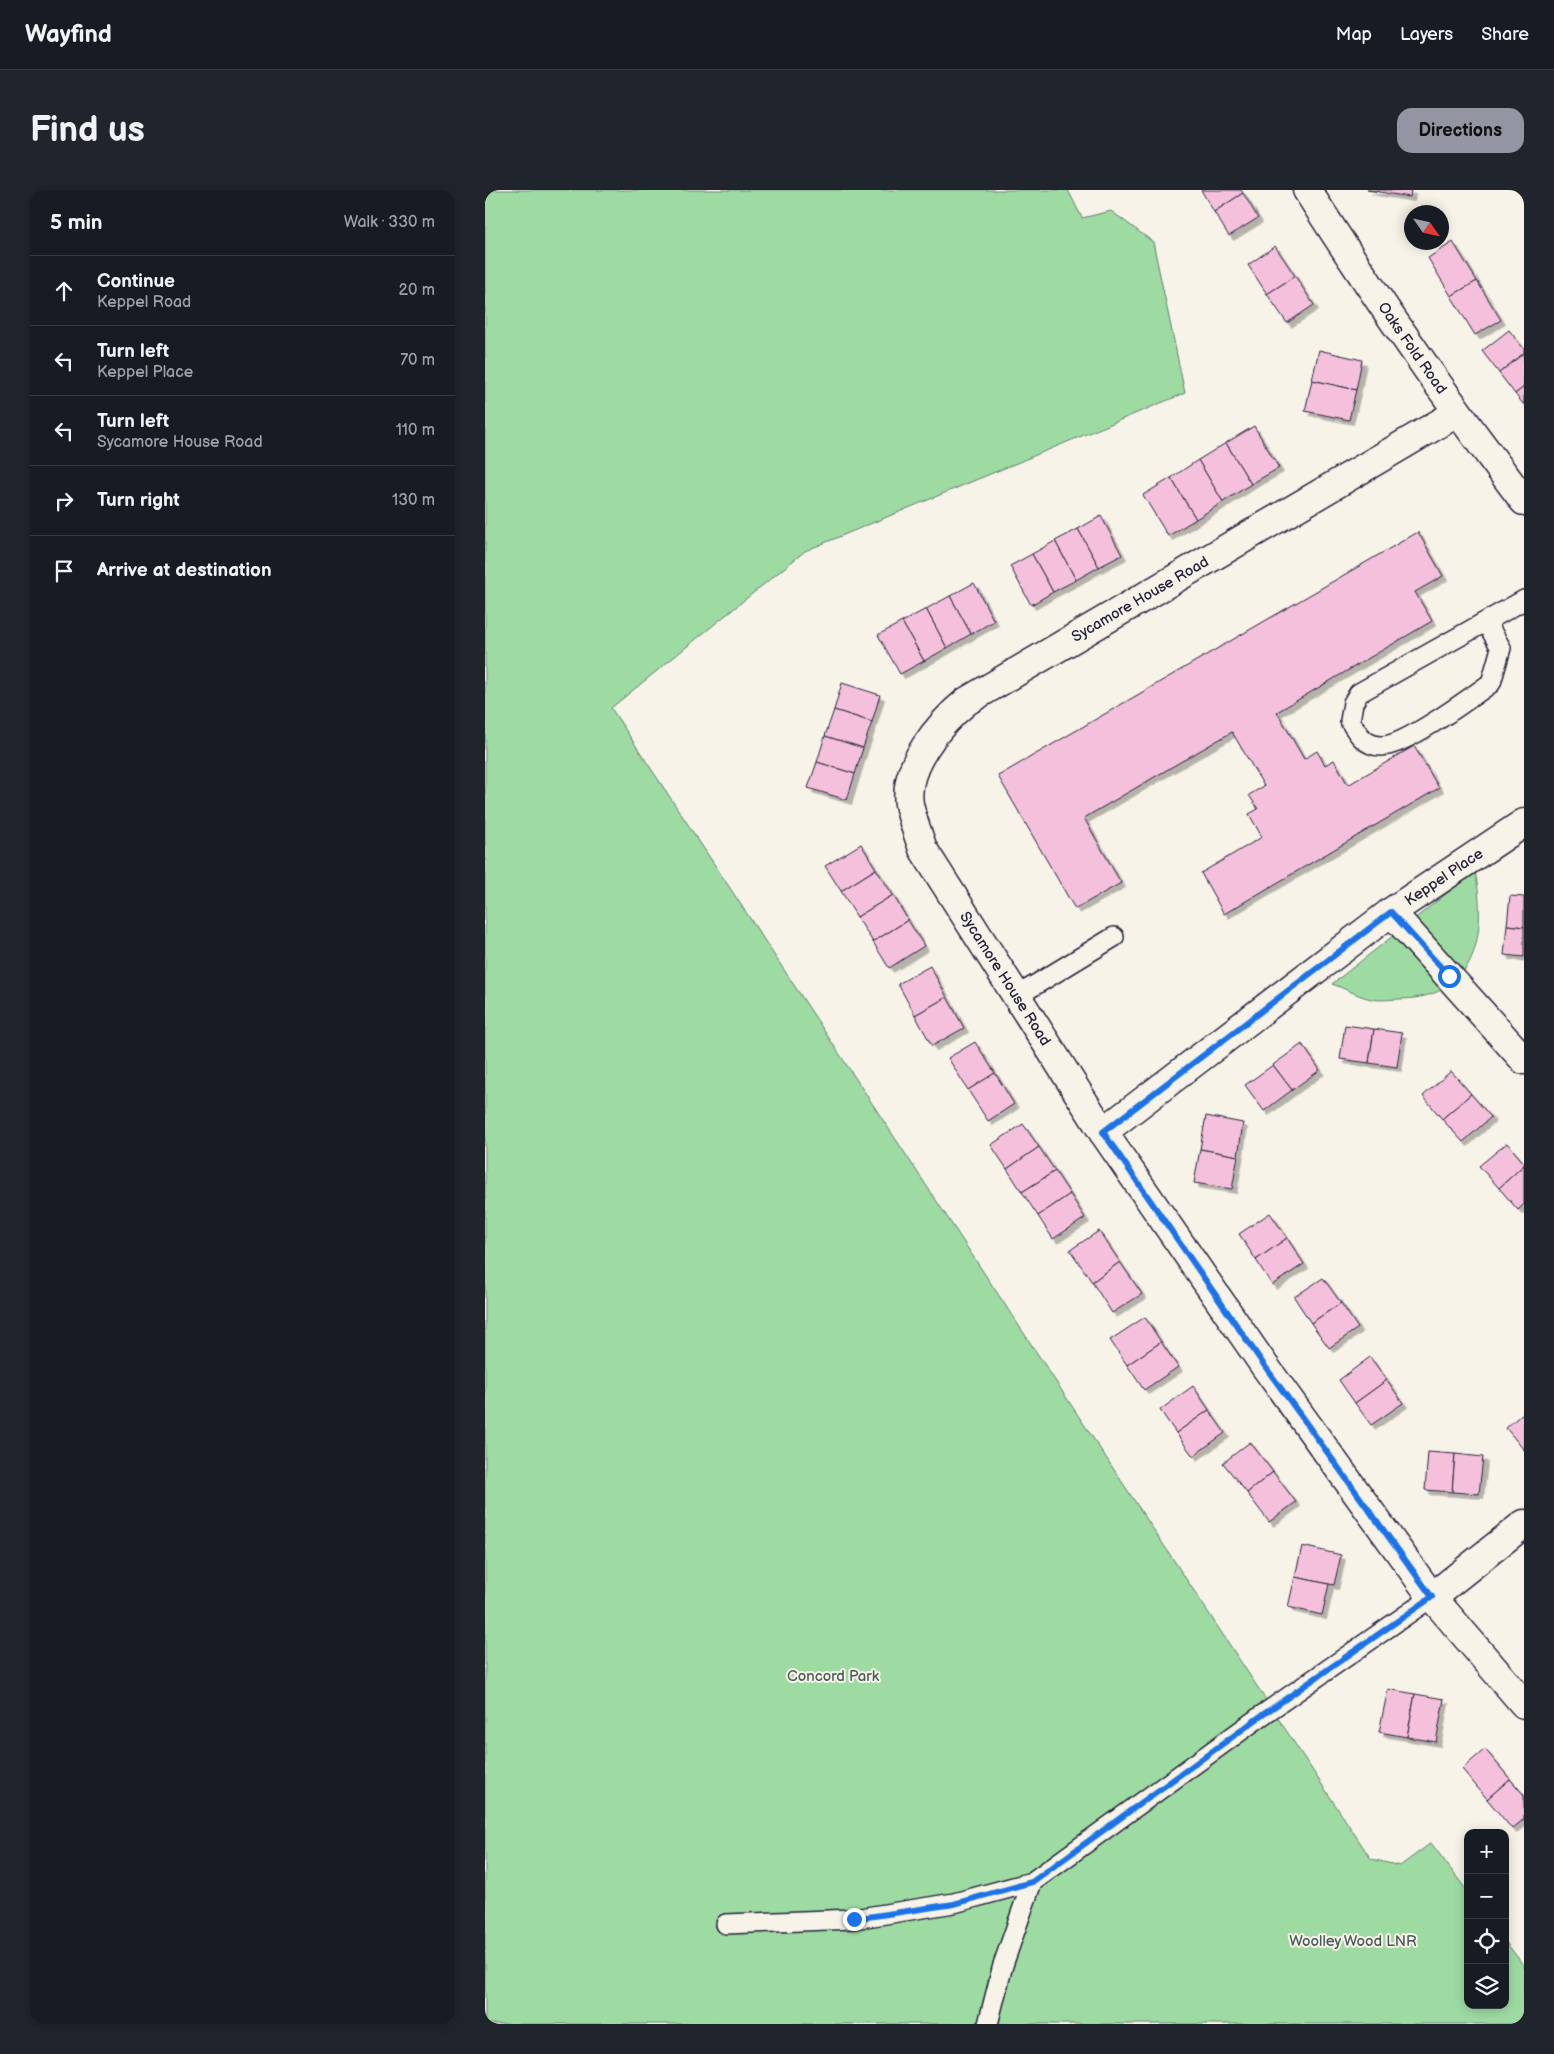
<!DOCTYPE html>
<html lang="en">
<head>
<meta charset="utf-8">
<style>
  body { margin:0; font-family:"Balsamiq Sans",sans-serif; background:#20242c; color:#f1f3f6 }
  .controls { position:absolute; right:15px; bottom:15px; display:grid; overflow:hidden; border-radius:10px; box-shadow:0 2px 12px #0003 }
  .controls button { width:45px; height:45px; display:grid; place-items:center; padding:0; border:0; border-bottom:1px solid #363941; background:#171b24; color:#f1f3f6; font:25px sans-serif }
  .compass { position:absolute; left:919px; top:15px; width:45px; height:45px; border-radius:50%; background:#171b24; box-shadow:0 2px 12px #0003; rotate:124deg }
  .stop { position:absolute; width:15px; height:15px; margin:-11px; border:4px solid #1a73e8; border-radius:50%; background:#fff }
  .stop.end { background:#1a73e8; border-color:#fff; box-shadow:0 1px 5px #0008 }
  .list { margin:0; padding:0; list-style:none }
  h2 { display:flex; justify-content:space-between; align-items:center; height:65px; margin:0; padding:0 20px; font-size:21px }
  h2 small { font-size:16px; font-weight:400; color:#9ea1a6 }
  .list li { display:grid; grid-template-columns:32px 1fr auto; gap:15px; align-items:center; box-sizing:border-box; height:70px; padding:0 20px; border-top:1px solid #363941 }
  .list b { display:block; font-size:19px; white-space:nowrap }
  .list p { margin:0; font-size:16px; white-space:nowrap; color:#9ea1a6 }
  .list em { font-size:16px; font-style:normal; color:#9ea1a6 }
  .icon { flex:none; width:28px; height:28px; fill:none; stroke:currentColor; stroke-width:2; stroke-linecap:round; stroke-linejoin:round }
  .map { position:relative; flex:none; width:1039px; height:1834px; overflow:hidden; border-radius:15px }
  header { display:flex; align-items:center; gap:30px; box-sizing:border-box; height:70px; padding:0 25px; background:#171b24; border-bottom:1px solid #363941 }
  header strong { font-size:24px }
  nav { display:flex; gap:28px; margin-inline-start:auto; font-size:18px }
  .intro { display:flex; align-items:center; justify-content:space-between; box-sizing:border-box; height:120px; padding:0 30px }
  h1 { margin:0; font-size:35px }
  .button { padding:12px 22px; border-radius:15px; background:#9495a2; color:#111; font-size:18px; font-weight:700 }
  main { display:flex; gap:30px; padding:0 30px }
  aside { flex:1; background:#171b24; border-radius:15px; box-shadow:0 2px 12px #0003 }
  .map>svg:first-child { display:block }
  .green { fill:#9edba3; stroke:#607e6f }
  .building { fill:#f5c0dc; stroke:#22223b; filter:url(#shadow) }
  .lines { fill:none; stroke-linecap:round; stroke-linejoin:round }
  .service-casing { stroke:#22223b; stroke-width:22 }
  .minor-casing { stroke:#22223b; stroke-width:31 }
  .service { stroke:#f7f3e8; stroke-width:19 }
  .minor { stroke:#f7f3e8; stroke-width:28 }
  .route { stroke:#1a73e8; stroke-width:6 }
  .labels { text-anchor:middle; stroke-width:4; stroke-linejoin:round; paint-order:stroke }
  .street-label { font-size:15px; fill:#22223b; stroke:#f7f3e8 }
  .park-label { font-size:15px; fill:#475a5a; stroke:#f7f3e8 }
</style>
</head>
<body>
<header>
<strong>Wayfind</strong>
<nav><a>Map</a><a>Layers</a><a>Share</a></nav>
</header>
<div class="intro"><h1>Find us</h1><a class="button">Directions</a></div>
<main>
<aside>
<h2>5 min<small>Walk · 330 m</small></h2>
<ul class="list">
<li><svg class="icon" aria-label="ahead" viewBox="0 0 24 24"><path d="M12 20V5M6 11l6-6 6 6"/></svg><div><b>Continue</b><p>Keppel Road</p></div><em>20 m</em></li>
<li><svg class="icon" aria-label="left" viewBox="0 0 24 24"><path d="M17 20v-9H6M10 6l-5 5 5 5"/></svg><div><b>Turn left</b><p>Keppel Place</p></div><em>70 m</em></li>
<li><svg class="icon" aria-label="left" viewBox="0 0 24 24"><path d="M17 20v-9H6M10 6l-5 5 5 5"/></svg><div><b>Turn left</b><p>Sycamore House Road</p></div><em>110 m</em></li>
<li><svg class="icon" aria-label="right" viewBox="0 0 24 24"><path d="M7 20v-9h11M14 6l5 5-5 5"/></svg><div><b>Turn right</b></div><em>130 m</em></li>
<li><svg class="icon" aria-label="arrive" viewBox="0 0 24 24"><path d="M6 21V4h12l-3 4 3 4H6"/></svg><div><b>Arrive at destination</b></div></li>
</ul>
</aside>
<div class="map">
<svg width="1039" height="1834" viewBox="0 0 1039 1834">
  <defs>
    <filter id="shadow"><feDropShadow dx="4.5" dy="4.5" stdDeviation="0" flood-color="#0004"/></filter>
  </defs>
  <rect width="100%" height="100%" fill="#f7f3e8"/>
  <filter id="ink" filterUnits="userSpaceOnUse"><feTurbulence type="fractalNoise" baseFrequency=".02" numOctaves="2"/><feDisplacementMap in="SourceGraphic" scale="10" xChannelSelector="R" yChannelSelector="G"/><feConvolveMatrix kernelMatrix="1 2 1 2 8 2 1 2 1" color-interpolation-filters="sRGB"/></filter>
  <g filter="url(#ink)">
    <!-- green -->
    <g class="green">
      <path d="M0 0H583L597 28 626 21 668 52 700 203 320 361 126 518 886 1669 915 1676 946 1653 983 1702V1815H1020V1751L1039 1776V1834H0Z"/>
      <path d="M990 681C1002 743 993 807 916 809 907 809 895 811 886 809 873 806 859 798 847 794Z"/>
    </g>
    <!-- building -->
    <g class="building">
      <path d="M716 0H756L758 3 729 22Z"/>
      <path d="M882 0H926L925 7Z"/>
      <path d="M758 3 773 28 744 46 729 22Z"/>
      <path d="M968 52 992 91 966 106 943 68Z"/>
      <path d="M790 56 810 86 782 104 763 75Z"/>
      <path d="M810 86 829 115 802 133 782 104Z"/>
      <path d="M992 91 1016 130 990 145 966 106Z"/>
      <path d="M1024 140 1039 159V163L1014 183 997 161Z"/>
      <path d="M834 160 877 170 871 200 827 190Z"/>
      <path d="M1039 163V197L1030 204 1014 183Z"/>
      <path d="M827 190 871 200 864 230 820 221Z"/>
      <path d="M1039 197V215L1030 204Z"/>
      <path d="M769 236 794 278 766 294 741 253Z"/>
      <path d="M741 253 766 294 738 312 713 270Z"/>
      <path d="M713 270 738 312 711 329 686 288Z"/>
      <path d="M686 288 711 329 683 346 658 305Z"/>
      <path d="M616 326 637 365 614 377 593 339Z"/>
      <path d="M593 339 614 377 591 390 570 351Z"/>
      <path d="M933 342 958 386 930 402 947 431 792 522 819 569 832 561 840 575 849 570 863 595 929 556 954 598 739 724 716 683 777 647 764 624 773 619 764 605 779 596 747 542 599 628 636 693 590 719 513 586Z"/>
      <path d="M570 351 591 390 568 402 547 364Z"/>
      <path d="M547 364 568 402 546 415 525 376Z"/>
      <path d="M489 393 509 431 486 444 465 406Z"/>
      <path d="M465 406 486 444 462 458 441 419Z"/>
      <path d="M441 419 462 458 439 471 417 432Z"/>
      <path d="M417 432 439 471 415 484 393 445Z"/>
      <path d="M357 493 395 505 387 532 349 520Z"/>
      <path d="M349 520 387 532 378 558 340 546Z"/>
      <path d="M340 546 378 558 370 584 332 572Z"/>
      <path d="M332 572 370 584 362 610 323 598Z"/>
      <path d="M376 654 391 679 356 701 340 676Z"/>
      <path d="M391 679 408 705 372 727 356 701Z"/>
      <path d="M408 705 423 730 388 752 372 727Z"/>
      <path d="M1025 706 1039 707V737L1022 735Z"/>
      <path d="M423 730 439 756 404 778 388 752Z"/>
      <path d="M1022 735 1039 737V767L1019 765Z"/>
      <path d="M445 776 462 807 430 825 413 794Z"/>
      <path d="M462 807 479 838 447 856 430 825Z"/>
      <path d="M860 835 889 839 884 873 855 869Z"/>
      <path d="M889 839 917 843 912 877 884 873Z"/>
      <path d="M490 852 510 883 483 900 463 868Z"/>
      <path d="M817 854 835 880 807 900 788 875Z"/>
      <path d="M788 875 807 900 779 921 760 895Z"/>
      <path d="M966 881 986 904 957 929 938 906Z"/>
      <path d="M510 883 529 914 503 931 483 900Z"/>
      <path d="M986 904 1006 927 978 952 957 929Z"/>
      <path d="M721 926 758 933 753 966 715 959Z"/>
      <path d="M538 934 554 957 522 979 506 955Z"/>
      <path d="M1022 953 1039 973V975L1014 998 994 976Z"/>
      <path d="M554 957 570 981 537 1002 522 979Z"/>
      <path d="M715 959 753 966 747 999 709 993Z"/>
      <path d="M1039 975V1014L1033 1020 1014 998Z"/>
      <path d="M570 981 585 1004 553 1026 537 1002Z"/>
      <path d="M585 1004 600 1028 568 1049 553 1026Z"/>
      <path d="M785 1023 802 1048 771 1070 754 1044Z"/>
      <path d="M614 1041 635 1072 607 1092 585 1060Z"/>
      <path d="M802 1048 819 1074 787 1095 771 1070Z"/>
      <path d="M635 1072 657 1104 627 1123 607 1092Z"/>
      <path d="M838 1088 856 1113 826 1133 809 1107Z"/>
      <path d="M856 1113 873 1138 844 1158 826 1133Z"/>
      <path d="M660 1127 676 1152 642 1175 625 1150Z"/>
      <path d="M676 1152 693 1177 659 1200 642 1175Z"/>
      <path d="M885 1167 902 1190 870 1213 854 1190Z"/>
      <path d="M902 1190 918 1213 886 1235 870 1213Z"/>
      <path d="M708 1196 724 1220 691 1243 675 1220Z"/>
      <path d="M724 1220 740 1243 708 1266 691 1243Z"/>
      <path d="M1039 1222V1260L1021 1238Z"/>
      <path d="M765 1252 788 1282 762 1303 738 1273Z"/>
      <path d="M943 1262 970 1264 967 1302 940 1300Z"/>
      <path d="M970 1264 998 1267 994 1304 967 1302Z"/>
      <path d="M788 1282 811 1312 784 1332 762 1303Z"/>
      <path d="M817 1356 856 1365 849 1395 810 1387Z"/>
      <path d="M810 1387 844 1394 837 1425 803 1417Z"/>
      <path d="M903 1499 930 1504 922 1547 894 1542Z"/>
      <path d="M930 1504 959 1509 951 1552 922 1547Z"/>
      <path d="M1000 1559 1025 1589 1002 1609 977 1579Z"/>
      <path d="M1025 1589 1039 1605V1629L1027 1639 1002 1609Z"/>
    </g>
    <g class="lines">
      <!-- service casing -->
      <g class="service-casing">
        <g id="service">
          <path d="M1001 432 1016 458 1006 493C985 508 919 557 896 556 880 556 872 543 865 531L868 513 874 503 1039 410"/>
          <path d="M532 806 629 747"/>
          <path d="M241 1734 369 1729 469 1713 547 1692 776 1526 947 1407"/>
          <path d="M503 1834 518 1775 547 1692"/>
        </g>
      </g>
      <!-- minor casing -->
      <g class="minor-casing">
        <g id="minor">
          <path id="s1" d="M822 0C890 107 962 210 1039 311"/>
          <path id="s2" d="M972 223 482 511C455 533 418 576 424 614 427 629 433 644 438 659L618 942 779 1175 947 1407 1039 1514"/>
          <path d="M906 722 1039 870"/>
          <path id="s3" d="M618 942 906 722 1039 633"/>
          <path d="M947 1407 1039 1334"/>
        </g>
      </g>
      <!-- service -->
      <use href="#service" class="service"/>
      <!-- minor -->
      <use href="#minor" class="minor"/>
    </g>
  </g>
  <g class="lines" filter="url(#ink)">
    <!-- route -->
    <path class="route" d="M369 1729 469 1714 547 1692 776 1526 947 1407 779 1175 618 942 906 722 964 786"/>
  </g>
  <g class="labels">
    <!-- street labels -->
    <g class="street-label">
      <text dy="5" stroke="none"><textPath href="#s1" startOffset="190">Oaks Fold Road</textPath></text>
      <text transform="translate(655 409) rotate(-30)" y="5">Sycamore House Road</text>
      <text dy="5" stroke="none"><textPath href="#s3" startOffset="426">Keppel Place</textPath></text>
      <text dy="5" stroke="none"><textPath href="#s2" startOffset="892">Sycamore House Road</textPath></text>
    </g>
    <!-- park labels -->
    <g class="park-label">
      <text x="348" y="1491">Concord Park</text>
      <text x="868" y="1756">Woolley Wood LNR</text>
    </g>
  </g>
</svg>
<div class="controls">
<button>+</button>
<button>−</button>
<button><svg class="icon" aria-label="locate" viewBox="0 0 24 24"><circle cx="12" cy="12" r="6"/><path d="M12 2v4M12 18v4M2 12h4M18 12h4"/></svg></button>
<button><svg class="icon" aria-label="layers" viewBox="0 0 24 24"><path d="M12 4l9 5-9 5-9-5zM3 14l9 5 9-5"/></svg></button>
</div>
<svg class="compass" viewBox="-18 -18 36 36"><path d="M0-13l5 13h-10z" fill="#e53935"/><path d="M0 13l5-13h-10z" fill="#9ea1a6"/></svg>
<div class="stop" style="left:964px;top:786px"></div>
<div class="stop end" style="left:369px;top:1729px"></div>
</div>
</main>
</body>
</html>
